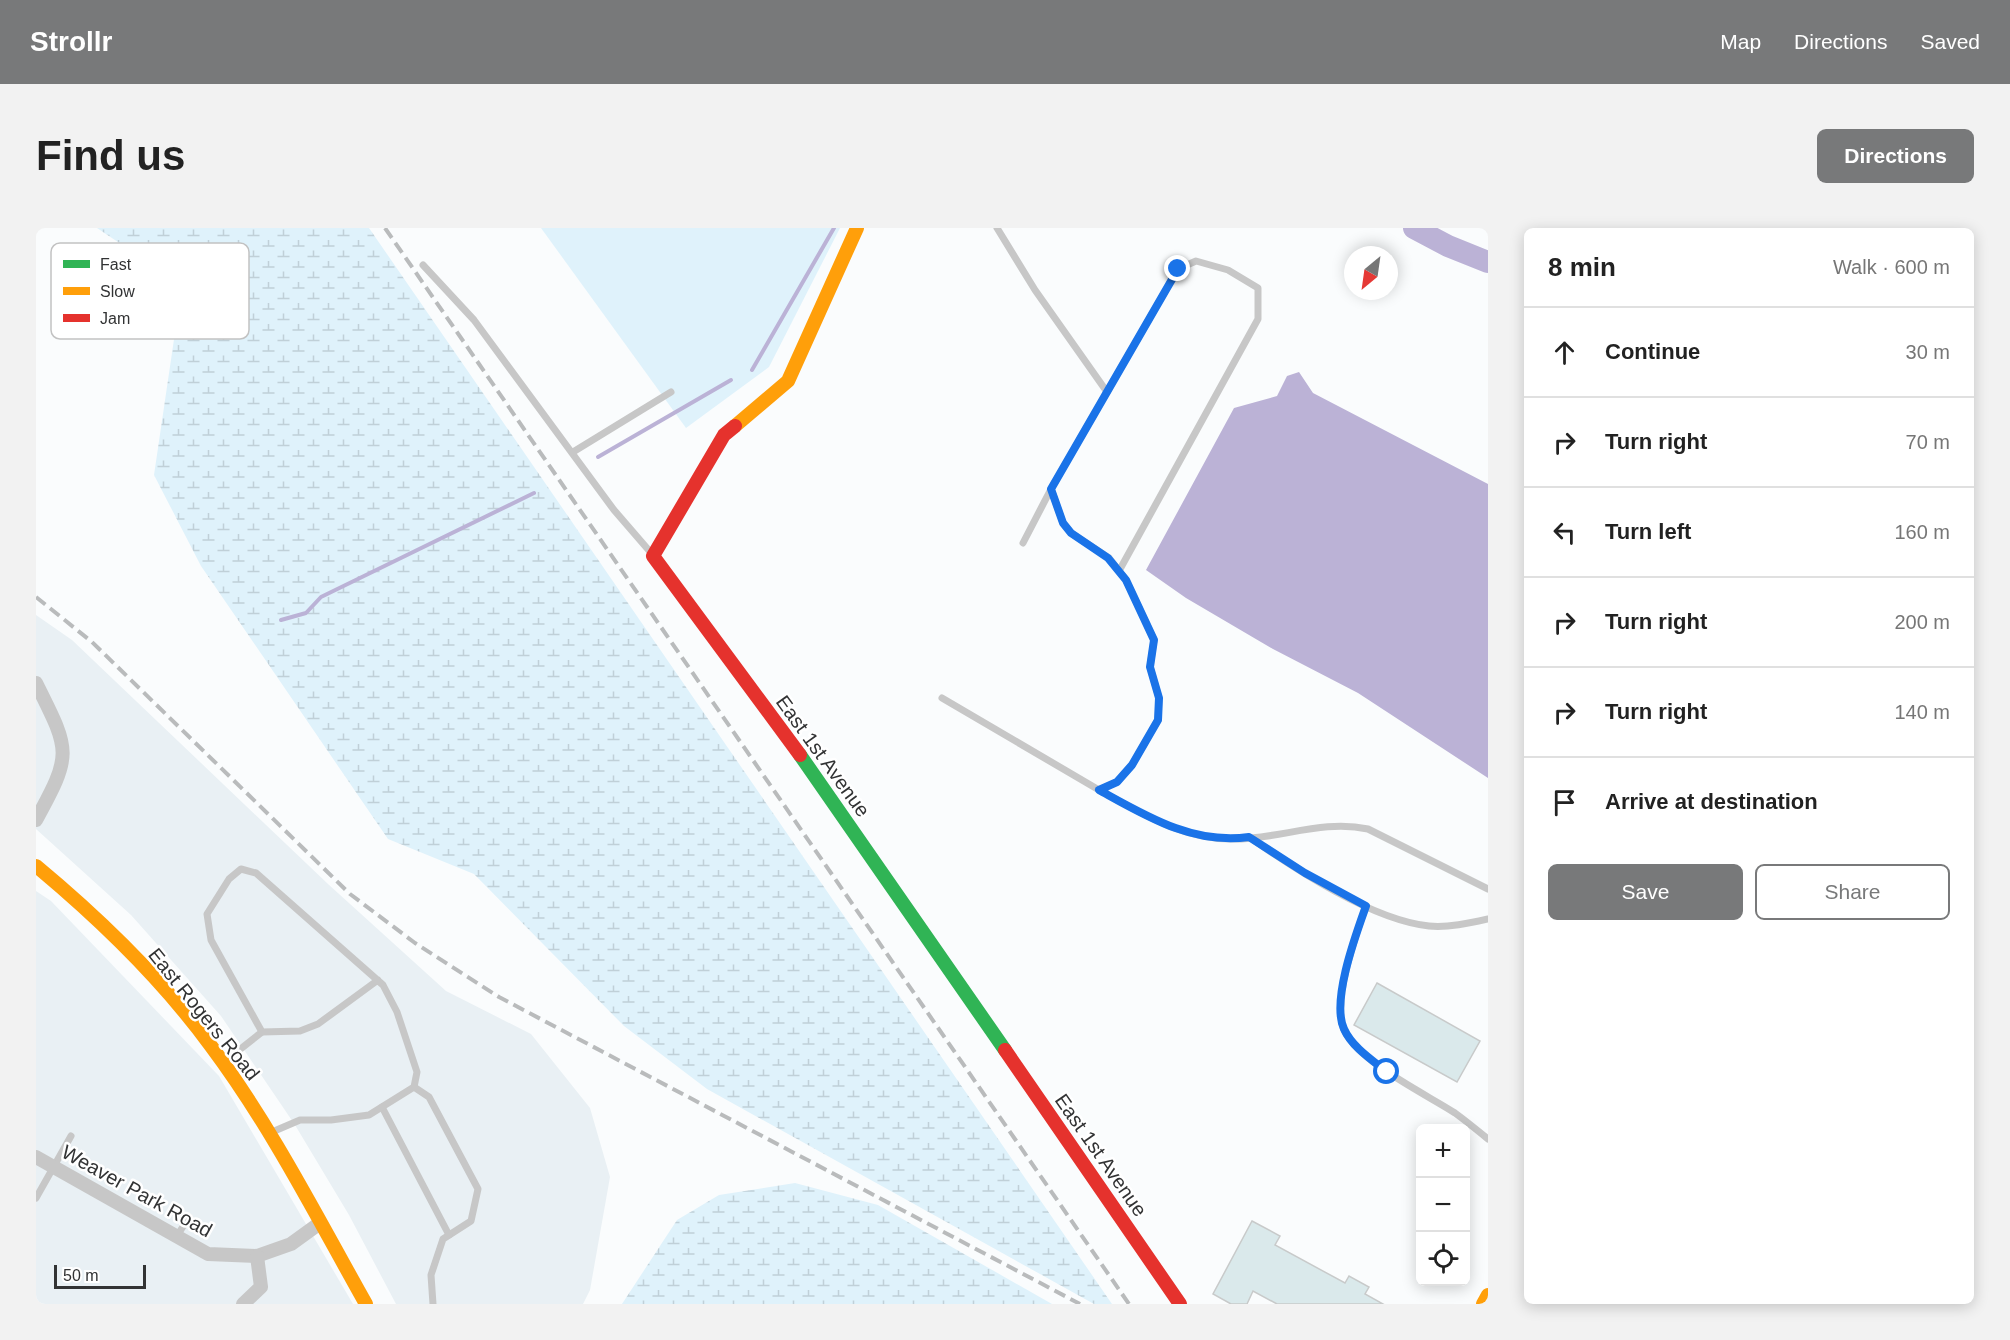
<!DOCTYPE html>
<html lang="en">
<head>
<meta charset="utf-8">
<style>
  body { margin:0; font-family:Helvetica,sans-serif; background:#f2f2f2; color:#222 }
  .controls { position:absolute; right:18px; bottom:18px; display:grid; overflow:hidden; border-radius:9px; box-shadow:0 3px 15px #0003 }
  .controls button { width:54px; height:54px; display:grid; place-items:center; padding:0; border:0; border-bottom:2px solid #e0e0e0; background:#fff; color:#222; font:30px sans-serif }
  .compass { position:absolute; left:1308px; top:18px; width:54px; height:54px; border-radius:50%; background:#fff; box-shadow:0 3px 15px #0003; rotate:209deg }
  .scale { position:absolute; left:18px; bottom:15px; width:92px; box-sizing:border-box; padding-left:6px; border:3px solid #323334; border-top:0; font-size:16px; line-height:21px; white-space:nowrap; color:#323334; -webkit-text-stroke:4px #fff; paint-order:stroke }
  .stop { position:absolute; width:18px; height:18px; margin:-14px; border:4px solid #1a73e8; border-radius:50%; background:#fff }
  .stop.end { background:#1a73e8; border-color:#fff; box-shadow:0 2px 6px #0008 }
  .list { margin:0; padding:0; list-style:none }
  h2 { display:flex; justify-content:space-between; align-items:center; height:78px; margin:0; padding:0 24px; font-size:26px }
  h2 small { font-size:20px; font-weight:400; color:#767676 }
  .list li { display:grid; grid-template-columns:39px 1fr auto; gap:18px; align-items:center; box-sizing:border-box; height:90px; padding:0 24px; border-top:2px solid #e0e0e0 }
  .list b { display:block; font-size:22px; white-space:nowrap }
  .list em { font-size:20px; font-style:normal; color:#767676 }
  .actions { display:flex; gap:12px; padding:18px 24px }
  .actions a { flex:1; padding:14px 0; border:2px solid #78797a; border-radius:9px; text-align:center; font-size:21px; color:#78797a }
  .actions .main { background:#78797a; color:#fff }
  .icon { flex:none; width:33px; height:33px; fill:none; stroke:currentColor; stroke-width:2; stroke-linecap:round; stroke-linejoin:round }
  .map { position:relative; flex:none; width:1452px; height:1076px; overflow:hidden; border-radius:9px }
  header { display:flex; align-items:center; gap:36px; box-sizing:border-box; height:84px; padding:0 30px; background:#78797a; color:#fff }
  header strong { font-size:28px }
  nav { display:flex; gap:33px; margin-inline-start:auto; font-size:21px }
  .intro { display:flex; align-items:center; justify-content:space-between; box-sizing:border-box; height:144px; padding:0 36px }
  h1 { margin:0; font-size:42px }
  .button { padding:15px 27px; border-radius:9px; background:#78797a; color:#fff; font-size:21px; font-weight:700 }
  main { display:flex; gap:36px; padding:0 36px }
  aside { flex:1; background:#fff; border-radius:9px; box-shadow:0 3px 15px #0003 }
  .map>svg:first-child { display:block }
  .built { fill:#e9f0f4 }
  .grass { fill:#dff2fb }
  .wetland { fill:url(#wetland-marsh) }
  .water { fill:#bbb2d6 }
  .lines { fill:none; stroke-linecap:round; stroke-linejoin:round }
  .stream { stroke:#bbb2d6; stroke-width:4 }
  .river { stroke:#bbb2d6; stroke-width:22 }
  .building { fill:#dae9eb; stroke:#c8caca; stroke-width:1.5 }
  .lane { stroke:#c7c7c7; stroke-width:7 }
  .street { stroke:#c7c7c7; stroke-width:14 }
  .fast { stroke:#30b455; stroke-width:14 }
  .slow { stroke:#ff9f0a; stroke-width:14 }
  .jam { stroke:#e5322d; stroke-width:14 }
  .rail { stroke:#b9bbbc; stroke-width:4; stroke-dasharray:12 6; stroke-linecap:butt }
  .route { stroke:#1a73e8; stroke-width:8 }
  .labels { text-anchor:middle; stroke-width:5; stroke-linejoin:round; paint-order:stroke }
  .street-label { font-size:20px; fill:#323334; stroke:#fff }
  .key { fill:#fff; stroke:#c2c2c2; stroke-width:1.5 }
  .key-label { font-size:16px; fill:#323334 }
</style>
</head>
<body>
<header>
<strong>Strollr</strong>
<nav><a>Map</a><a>Directions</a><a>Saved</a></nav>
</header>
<div class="intro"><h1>Find us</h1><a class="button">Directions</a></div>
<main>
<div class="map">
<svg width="1452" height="1076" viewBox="0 0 1452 1076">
  <defs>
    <pattern id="wetland-marsh" width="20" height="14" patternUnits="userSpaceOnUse" patternTransform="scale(1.5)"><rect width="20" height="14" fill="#dff2fb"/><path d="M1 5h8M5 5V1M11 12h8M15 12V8" fill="none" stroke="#c0d0d8"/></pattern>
  </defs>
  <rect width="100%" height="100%" fill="#fafcfd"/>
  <!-- built -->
  <g class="built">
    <path d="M0 387 36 412 292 656 410 763 495 806 554 880 574 949 554 1062 547 1076H360L313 987 259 897 185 788 95 687 0 601Z"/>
    <path d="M0 663 15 673 183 848 317 1076H0Z"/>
  </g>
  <!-- grass -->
  <path class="grass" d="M505 0H804L733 139 650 200Z"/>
  <!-- wetland -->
  <g class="wetland">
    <path d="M61 0H333L1076 1076H1058L671 861 588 798 438 646 352 611 165 338 118 247 146 57Z"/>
    <path d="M759 955 842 977 1016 1076H586L641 992 683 967Z"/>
  </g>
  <!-- water -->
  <path class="water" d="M1263 144 1277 165 1452 256V550L1322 465 1237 421 1150 370 1110 342 1198 180 1241 168 1251 148Z"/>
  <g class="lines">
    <!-- stream -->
    <g class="stream">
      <path d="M716 142 798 0"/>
      <path d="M562 229 695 152"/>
      <path d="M245 392 270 385 285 369 498 265"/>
    </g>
    <!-- river -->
    <path class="river" d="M1378 0 1412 18 1452 34"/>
  </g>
  <!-- building -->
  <g class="building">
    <path d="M1341 755 1444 813 1421 854 1318 797Z"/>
    <path d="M1216 993 1244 1008 1239 1017 1309 1055 1313 1048 1333 1059 1329 1066 1347 1076H1241L1217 1063 1211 1076H1195L1177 1066Z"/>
  </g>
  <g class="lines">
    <!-- lane -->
    <g class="lane">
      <path d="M961 0 999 62 1071 164"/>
      <path d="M387 37 438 92 578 282 616 326"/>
      <path d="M537 224 635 164"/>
      <path d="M987 315 1015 261"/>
      <path d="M906 470 1063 562 1081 554 1096 537 1122 492 1123 470 1114 439 1118 412 1090 352 1073 330 1035 305 1027 295 1015 261 1142 41 1160 33 1192 42 1222 60V91L1083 343"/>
      <path d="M1063 562C1105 585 1146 611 1195 611 1242 612 1285 591 1332 601L1452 661"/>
      <path d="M1213 609C1259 641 1336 692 1393 698 1411 700 1434 695 1452 691"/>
      <path d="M1330 678C1320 706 1297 771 1307 799 1318 832 1390 866 1419 885 1430 893 1441 902 1452 911"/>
      <path d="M188 834 226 804"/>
      <path d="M378 859 393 869 442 961 435 993 407 1011 395 1047 397 1076"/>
      <path d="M346 879 413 1007"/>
      <path d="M236 904 264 892H295L333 887 378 859 381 844 361 784 347 757 220 645 205 641 193 651 171 686 175 712 226 804 264 803 282 796 342 752"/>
      <path d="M0 970 35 908"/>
      <path d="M141 1008 153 989"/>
    </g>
    <!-- street -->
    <g class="street">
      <path d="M0 455C34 523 37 525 0 592"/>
      <path d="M0 929 172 1026 221 1028 255 1016 284 995"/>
      <path d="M207 1076 225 1059 221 1028"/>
    </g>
    <!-- fast -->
    <path class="fast" d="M764 527 969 822"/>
    <!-- slow -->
    <g class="slow">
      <path d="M699 198 752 153 821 0"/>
      <path d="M0 638C65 692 125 750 175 818 235 898 281 989 330 1076"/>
      <path d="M1447 1076 1452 1067"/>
    </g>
    <!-- jam -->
    <g class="jam">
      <path d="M699 198 688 207 617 328 764 527"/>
      <path d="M969 822 1144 1076"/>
    </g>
    <!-- rail -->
    <g class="rail">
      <path d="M349 0 1093 1076"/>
      <path d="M0 369 56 414 314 666 379 715 463 769 1044 1076"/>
    </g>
  </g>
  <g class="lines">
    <!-- route -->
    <path class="route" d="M1142 41 1015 261 1027 295 1035 305 1072 330 1090 352 1118 412 1114 439 1123 470 1122 492 1096 537 1081 554 1063 562C1110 588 1157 617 1213 609L1269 645 1330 678C1320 706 1295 773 1308 801 1316 819 1336 832 1351 844"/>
  </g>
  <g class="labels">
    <!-- street labels -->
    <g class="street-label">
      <text transform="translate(787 528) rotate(54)" y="7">East 1st Avenue</text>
      <text transform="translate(168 786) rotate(51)" y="7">East Rogers Road</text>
      <text transform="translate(1065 927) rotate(55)" y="7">East 1st Avenue</text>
      <text transform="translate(101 963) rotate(29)" y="7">Weaver Park Road</text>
    </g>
  </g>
  <!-- legend -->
  <rect x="15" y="15" width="198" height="96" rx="9" class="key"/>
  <rect x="27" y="32" width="27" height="8" fill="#30b455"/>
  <rect x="27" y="59" width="27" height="8" fill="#ff9f0a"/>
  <rect x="27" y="86" width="27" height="8" fill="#e5322d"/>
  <g class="key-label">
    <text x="64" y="42">Fast</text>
    <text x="64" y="69">Slow</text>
    <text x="64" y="96">Jam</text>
  </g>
</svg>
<div class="controls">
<button>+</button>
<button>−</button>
<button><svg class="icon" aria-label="locate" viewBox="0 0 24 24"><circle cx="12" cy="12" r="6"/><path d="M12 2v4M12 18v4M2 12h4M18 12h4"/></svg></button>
</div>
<svg class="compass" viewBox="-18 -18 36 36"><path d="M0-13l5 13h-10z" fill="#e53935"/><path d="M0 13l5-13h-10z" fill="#767676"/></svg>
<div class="scale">50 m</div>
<div class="stop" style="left:1351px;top:844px"></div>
<div class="stop end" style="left:1142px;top:41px"></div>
</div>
<aside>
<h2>8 min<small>Walk · 600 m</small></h2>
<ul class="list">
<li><svg class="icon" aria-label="ahead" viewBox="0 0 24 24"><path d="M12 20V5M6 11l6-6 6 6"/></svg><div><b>Continue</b></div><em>30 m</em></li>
<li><svg class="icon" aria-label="right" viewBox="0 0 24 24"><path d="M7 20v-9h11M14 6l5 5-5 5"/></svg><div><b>Turn right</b></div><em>70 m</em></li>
<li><svg class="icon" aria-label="left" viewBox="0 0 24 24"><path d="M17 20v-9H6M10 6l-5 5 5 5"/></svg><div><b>Turn left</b></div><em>160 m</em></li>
<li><svg class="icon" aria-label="right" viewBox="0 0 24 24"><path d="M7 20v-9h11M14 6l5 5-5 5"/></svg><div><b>Turn right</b></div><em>200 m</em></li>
<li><svg class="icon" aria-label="right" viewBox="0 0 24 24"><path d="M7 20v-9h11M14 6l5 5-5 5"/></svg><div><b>Turn right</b></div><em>140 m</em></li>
<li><svg class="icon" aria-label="arrive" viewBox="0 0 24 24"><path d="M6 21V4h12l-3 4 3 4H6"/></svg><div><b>Arrive at destination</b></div></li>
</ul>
<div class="actions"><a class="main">Save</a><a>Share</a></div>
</aside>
</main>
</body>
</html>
